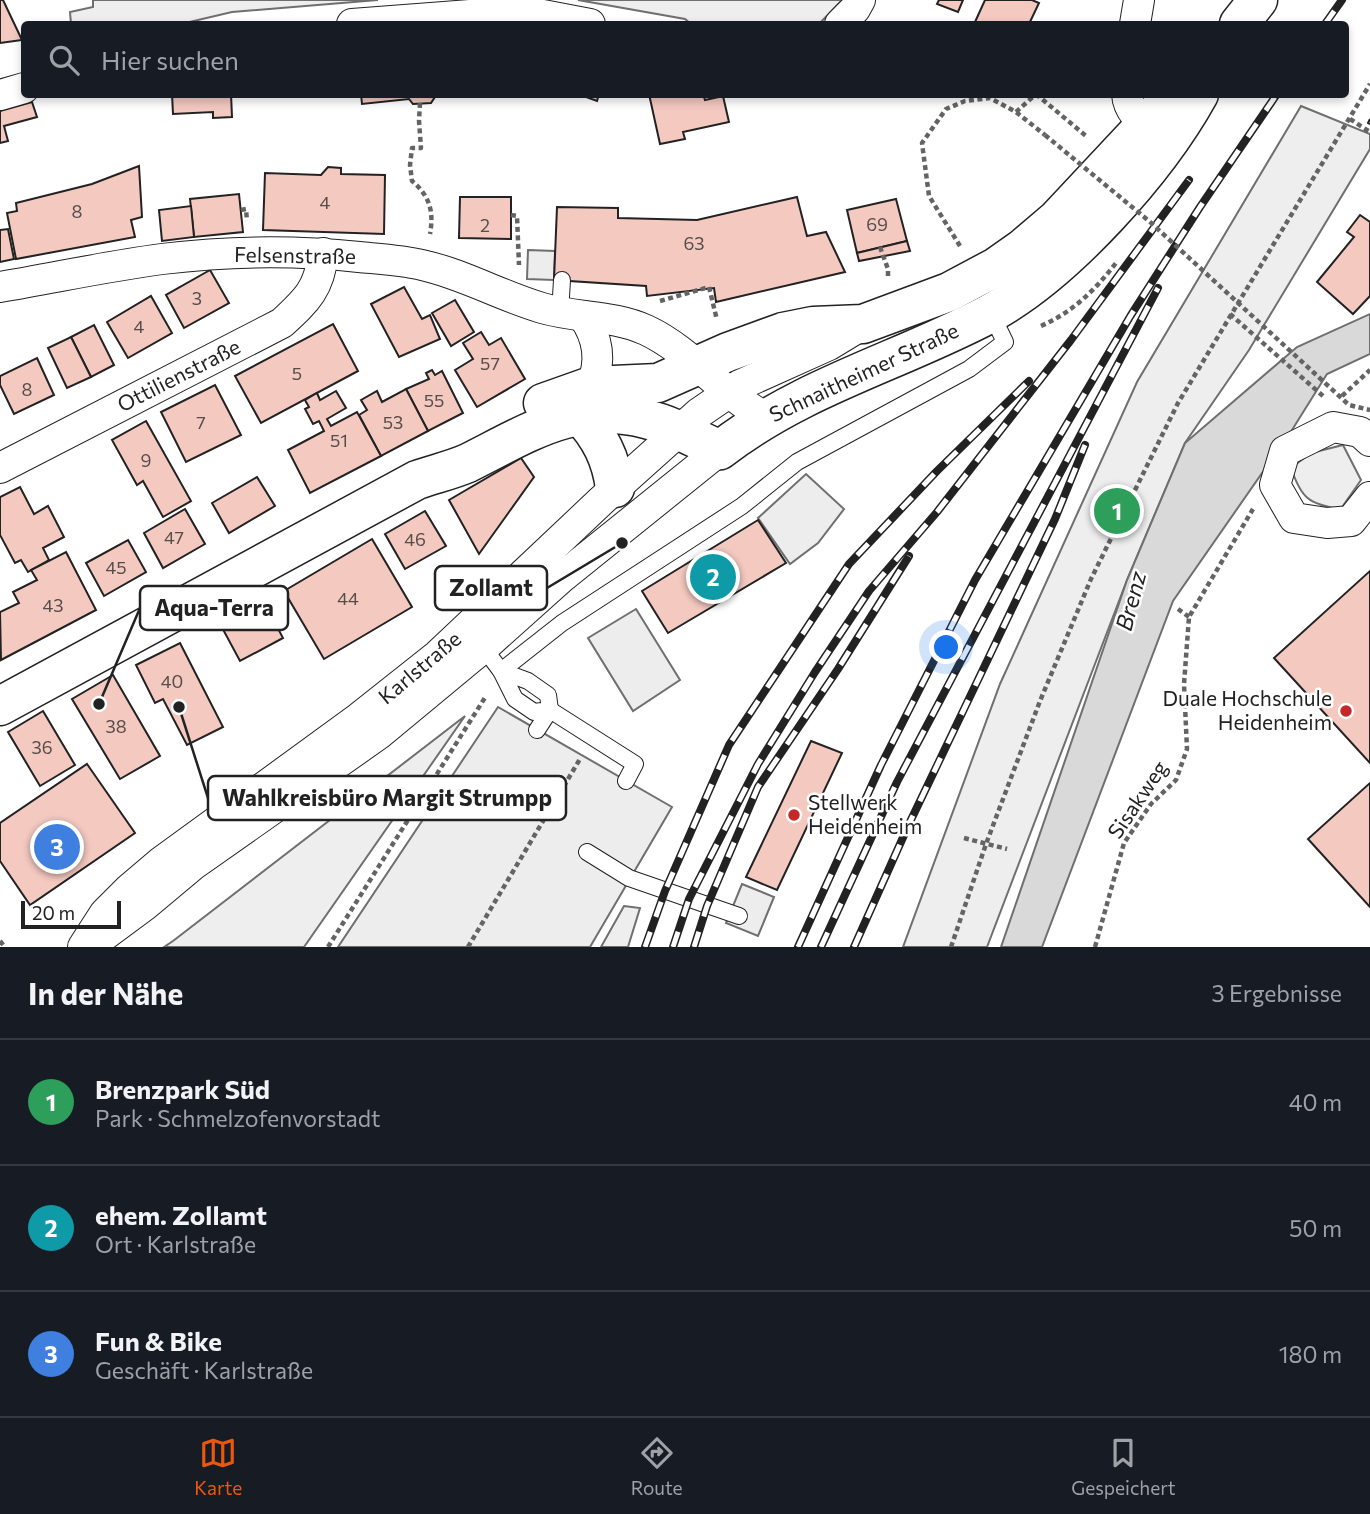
<!DOCTYPE html>
<html lang="de">
<head>
<meta charset="utf-8">
<style>
  body { margin:0; font-family:Commissioner,sans-serif; background:#20242c; color:#f1f3f6 }
  .scale { position:absolute; left:21px; bottom:18px; width:100px; box-sizing:border-box; padding-left:7px; border:4px solid #222; border-top:0; font-size:19px; line-height:24px; white-space:nowrap; color:#222; -webkit-text-stroke:5px #fff; paint-order:stroke }
  .you { position:absolute; left:947px; top:648px; width:24px; height:24px; margin:-18px; border:5px solid #fff; border-radius:50%; background:#1a73e8; box-shadow:0 0 0 10px #1a73e833 }
  .badge { display:grid; place-items:center; width:46px; height:46px; border-radius:50%; background:#ea580c; color:#fff; font-size:23px; font-weight:700 }
  .pin { position:absolute; translate:-50% -50%; border:4px solid #fff; box-shadow:0 2px 7px #0006 }
  .list { margin:0; padding:0; list-style:none }
  h2 { display:flex; justify-content:space-between; align-items:center; height:91px; margin:0; padding:0 28px; font-size:30px }
  h2 small { font-size:23px; font-weight:400; color:#9ea1a6 }
  .list li { display:grid; grid-template-columns:46px 1fr auto; gap:21px; align-items:center; box-sizing:border-box; height:126px; padding:0 28px; border-top:2px solid #363941 }
  .list b { display:block; font-size:26px; white-space:nowrap }
  .list p { margin:0; font-size:23px; white-space:nowrap; color:#9ea1a6 }
  .list em { font-size:23px; font-style:normal; color:#9ea1a6 }
  .icon { flex:none; width:38px; height:38px; fill:none; stroke:currentColor; stroke-width:2; stroke-linecap:round; stroke-linejoin:round }
  .map { position:relative; flex:none; width:1370px; height:947px; overflow:hidden }
  .search { position:absolute; background:#171b24; box-shadow:0 4px 10px #0003; left:21px; right:21px; top:21px; height:77px; display:flex; align-items:center; gap:18px; box-sizing:border-box; padding:0 24px; border-radius:7px; color:#9ea1a6; font-size:26px }
  .sheet { height:469px; background:#171b24 }
  nav { display:flex; justify-content:space-around; align-items:center; box-sizing:border-box; height:98px; border-top:2px solid #363941; background:#171b24; font-size:19px; color:#9ea1a6 }
  nav a { display:grid; justify-items:center; gap:4px }
  nav .on { color:#ea580c }
  .map>svg:first-child { display:block }
  .green { fill:#eee; stroke:#6f6f6f; stroke-width:2 }
  .parking { fill:#ededed; stroke:#6f6f6f; stroke-width:2 }
  .water { fill:#d9d9d9; stroke:#6f6f6f; stroke-width:2 }
  .building { fill:#f3c9c0; stroke:#222; stroke-width:2 }
  .lines { fill:none; stroke-linecap:round; stroke-linejoin:round }
  .lane-casing { stroke:#222; stroke-width:18 }
  .street-casing { stroke:#222; stroke-width:32 }
  .secondary-casing { stroke:#222; stroke-width:41 }
  .path { stroke:#646464; stroke-width:4.5; stroke-dasharray:5 3.5; stroke-linecap:butt }
  .lane { stroke:#fff; stroke-width:16 }
  .street { stroke:#fff; stroke-width:30 }
  .secondary { stroke:#fff; stroke-width:38 }
  .rail-casing { stroke:#222; stroke-width:8 }
  .rail { stroke:#fff; stroke-width:5; stroke-dasharray:16; stroke-linecap:butt }
  .path-bridge { stroke:#646464; stroke-width:4.5; stroke-dasharray:5 3.5; stroke-linecap:butt }
  .fence { stroke:#222; stroke-width:2; stroke-dasharray:9 3.5; stroke-linecap:butt }
  .poi-dot { fill:#c62828; stroke:#fff; stroke-width:2.5 }
  .labels { text-anchor:middle; stroke-width:5; stroke-linejoin:round; paint-order:stroke }
  .number-label { font-size:18px; fill:#564c4a }
  .street-label { font-size:21px; fill:#222; stroke:#fff }
  .poi-label { font-size:21px; fill:#222; stroke:#fff; text-anchor:end }
  .water-label { font-size:23px; font-style:italic; fill:#222; stroke:#fff }
  .leader { fill:none; stroke:#222; stroke-width:2.5 }
  .callout-dot { fill:#222; stroke:#fff; stroke-width:2.5 }
  .callout { fill:#fff; stroke:#222; stroke-width:2.5 }
  .callout-label { font-size:23px; text-anchor:middle; font-weight:bold; fill:#222 }
</style>
</head>
<body>
<div class="map">
<svg width="1370" height="947" viewBox="0 0 1370 947">
  <rect width="100%" height="100%" fill="#fff"/>
  <!-- green -->
  <g class="green">
    <path d="M93 0H378L232 12 181 24H71L70 12 93 7Z"/>
    <path d="M578 0H842L819 24H691L685 19Z"/>
    <path d="M1301 106 1370 134V149L1249 350 1185 443 1127 580 987 947H903L1000 684 1137 382Z"/>
    <path d="M1343 445 1361 480 1340 510C1308 502 1302 500 1291 468L1311 453Z"/>
    <path d="M465 716 304 947H164L173 941Z"/>
    <path d="M624 906 640 908 628 947H601Z"/>
  </g>
  <!-- parking -->
  <g class="parking">
    <path d="M528 250 555 251 554 280 527 279Z"/>
    <path d="M806 474 844 509 818 543 790 564 758 518Z"/>
    <path d="M636 609 680 680 633 711 588 638Z"/>
    <path d="M498 707 672 807 590 947H338Z"/>
    <path d="M742 884 774 897 758 936 726 923Z"/>
  </g>
  <!-- water -->
  <path class="water" d="M1370 314V354L1327 374 1292 430 1173 601 1042 947H1001L1127 580 1185 443 1297 347Z"/>
  <!-- building -->
  <g class="building">
    <path d="M0 0H3L22 40 0 43Z"/>
    <path d="M939 0H963L958 12 937 4Z"/>
    <path d="M985 0H1032L1039 3 1029 24H980L975 22Z"/>
    <path d="M172 94H231L232 117 213 118V112L173 114Z"/>
    <path d="M361 94H457L435 97 431 103 413 104 409 99 362 104Z"/>
    <path d="M578 94H599L597 101Z"/>
    <path d="M649 94H703L705 100 723 96 729 122 683 132 685 139 660 144Z"/>
    <path d="M32 102 37 117 4 126 8 141 0 143V111Z"/>
    <path d="M139 166 142 217 131 220 135 237 16 259 7 213 17 211 16 203 92 184Z"/>
    <path d="M328 167 341 168V174L385 175 384 234 263 230 265 173 321 175Z"/>
    <path d="M239 194 243 232 194 237 190 199Z"/>
    <path d="M460 197H511V239L459 238Z"/>
    <path d="M797 197 807 236 826 232 845 272 716 302 714 288 647 296 646 286 554 280 557 207 618 208V218L697 220Z"/>
    <path d="M896 199 907 241 857 253 847 210Z"/>
    <path d="M191 206 194 237 162 241 159 210Z"/>
    <path d="M1360 215 1370 222V296L1353 314 1317 282 1354 237 1347 232Z"/>
    <path d="M8 229 14 259 0 262V230Z"/>
    <path d="M907 241 910 251 859 261 857 253Z"/>
    <path d="M210 270 229 303 184 328 166 295Z"/>
    <path d="M404 287 422 319 430 315 440 339 399 357 371 304Z"/>
    <path d="M151 296 172 333 128 358 107 322Z"/>
    <path d="M455 300 474 332 451 346 432 313Z"/>
    <path d="M333 324 358 371 261 423 235 376Z"/>
    <path d="M94 325 114 365 91 377 71 337Z"/>
    <path d="M481 332 489 345 501 338 525 379 477 407 455 370 473 359 463 343Z"/>
    <path d="M71 337 91 377 67 388 48 348Z"/>
    <path d="M37 358 54 395 14 414 0 385V376Z"/>
    <path d="M432 370 435 375 442 371 463 413 428 431 406 389 429 379 426 373Z"/>
    <path d="M215 385 241 435 186 462 161 412Z"/>
    <path d="M406 389 428 431 381 456 359 415 367 410 361 400 377 391 382 402Z"/>
    <path d="M336 391 346 408 327 419 331 426 357 412 381 456 310 493 288 450 324 431 319 421 313 424 305 409 309 407 305 400 317 393 320 400Z"/>
    <path d="M146 421 191 501 163 517 143 481 137 485 112 440Z"/>
    <path d="M521 458 534 477 479 554 449 500Z"/>
    <path d="M257 477 275 506 229 533 212 503Z"/>
    <path d="M20 487 34 514 48 506 64 537 43 548 49 560 28 572 21 560 15 563 0 535V497Z"/>
    <path d="M185 509 205 544 163 568 144 533Z"/>
    <path d="M425 511 446 546 405 569 385 534Z"/>
    <path d="M758 520 786 563 668 633 642 591Z"/>
    <path d="M372 539 412 607 324 659 284 591Z"/>
    <path d="M128 540 146 572 104 596 86 563Z"/>
    <path d="M66 552 96 610 1 660 0 612 19 603 13 592 37 580 31 570Z"/>
    <path d="M1370 571V763L1274 658Z"/>
    <path d="M263 600 283 638 240 661 219 622Z"/>
    <path d="M180 643 223 727 187 745 163 699 155 703 136 665Z"/>
    <path d="M113 675 160 756 120 779 72 699Z"/>
    <path d="M43 711 75 765 40 786 8 732Z"/>
    <path d="M811 741 842 753 777 890 746 877Z"/>
    <path d="M87 764 135 833 30 905 0 861V823Z"/>
    <path d="M1370 783V907L1308 839Z"/>
  </g>
  <g class="lines">
    <!-- lane casing -->
    <g class="lane-casing">
      <g id="lane">
        <path d="M560 313 562 280"/>
        <path d="M480 643 501 671 515 699 534 712 550 710 548 695 528 681 501 671"/>
        <path d="M501 671 562 623 742 506 797 462 969 369 1005 342 991 313"/>
        <path d="M537 730 550 710 635 764 626 781"/>
        <path d="M587 852 629 878 739 916"/>
      </g>
    </g>
    <!-- street casing -->
    <g class="street-casing">
      <g id="street">
        <path d="M352 24 522 11 590 24"/>
        <path d="M840 24 855 9 860 0"/>
        <path d="M1135 24 1139 0"/>
        <path d="M1127 94C1128 114 1146 125 1160 137"/>
        <path d="M0 95 24 88"/>
        <path d="M0 287C54 278 108 266 162 259 227 251 294 250 359 257 380 259 401 260 422 265 463 274 501 296 542 308 576 318 613 315 646 330 691 351 722 394 765 417"/>
        <path d="M583 316C598 337 602 362 591 386"/>
        <path d="M1370 441 1360 432 1333 427 1285 451 1275 485 1294 518 1327 523 1351 521 1370 497"/>
        <path d="M0 468 282 323C307 300 320 288 323 253"/>
        <path d="M102 937 144 906 193 865 379 734 484 647 561 578 720 450"/>
        <path d="M83 947 105 913 128 890 161 862 356 720 438 655 601 501 699 413 740 385 829 345 862 325"/>
      </g>
    </g>
    <!-- secondary casing -->
    <g class="secondary-casing">
      <g id="secondary">
        <path d="M1239 24 1258 0"/>
        <path d="M543 403 591 386 658 383 728 352 783 332 813 326 863 324 949 292 996 267 1023 248 1057 219 1174 94"/>
        <path d="M580 415C600 437 611 458 615 488"/>
        <path d="M0 706 417 480C434 474 452 470 468 463 530 432 574 401 646 419 672 425 696 439 720 450 803 386 898 362 989 314 1065 273 1157 170 1199 94"/>
      </g>
    </g>
    <!-- path -->
    <g class="path">
      <path d="M1036 94 1086 136"/>
      <path d="M420 103 419 121 421 148H412L410 165 412 181C430 196 434 212 430 234"/>
      <path d="M1016 112 1036 94"/>
      <path d="M1350 119 1370 132"/>
      <path d="M241 210 246 209 247 221"/>
      <path d="M511 215 517 216 519 265"/>
      <path d="M960 246 929 196 922 143 946 109 965 101 990 98 1016 112 1045 135"/>
      <path d="M880 247 888 269V276"/>
      <path d="M660 301 709 287 717 320"/>
      <path d="M1230 314 1323 396"/>
      <path d="M1041 326C1073 312 1095 290 1116 263"/>
      <path d="M1342 396 1370 370"/>
      <path d="M1178 609 1189 617"/>
      <path d="M964 838 1007 849"/>
      <path d="M0 941 5 947"/>
      <path d="M328 947 486 696"/>
      <path d="M468 947 580 759"/>
      <path d="M951 947 986 844 1040 701 1091 579 1178 403 1370 84"/>
      <path d="M1095 947 1124 843 1151 804 1176 780 1187 749 1184 684 1189 617 1253 509"/>
    </g>
    <!-- lane -->
    <use href="#lane" class="lane"/>
    <!-- street -->
    <use href="#street" class="street"/>
    <!-- secondary -->
    <use href="#secondary" class="secondary"/>
    <!-- rail casing -->
    <g class="rail-casing">
      <g id="rail">
        <path d="M1325 24 1342 0"/>
        <path d="M645 947 665 891 729 745 849 564 937 471 1029 381"/>
        <path d="M673 947 689 899 758 764 815 672 869 591 937 512 1071 340 1189 180"/>
        <path d="M694 947 707 906 758 787 838 669 909 556"/>
        <path d="M798 947 881 765 975 580 1131 315 1200 207 1277 94"/>
        <path d="M821 947 897 782 1158 288"/>
        <path d="M854 947 909 824 1055 519 1085 445"/>
      </g>
    </g>
    <!-- rail -->
    <use href="#rail" class="rail"/>
    <!-- path-bridge -->
    <path class="path-bridge" d="M1045 135 1149 221 1349 405 1370 410"/>
    <!-- fence -->
    <path class="fence" d="M1370 119 1368 123 1370 124"/>
  </g>
  <!-- markers -->
  <g class="poi-dot">
    <circle cx="1346" cy="711" r="7"/>
    <circle cx="794" cy="815" r="7"/>
  </g>
  <g class="labels">
    <!-- number labels -->
    <g class="number-label">
      <text x="325" y="209">4</text>
      <text x="77" y="218">8</text>
      <text x="877" y="231">69</text>
      <text x="485" y="232">2</text>
      <text x="694" y="250">63</text>
      <text x="197" y="305">3</text>
      <text x="139" y="333">4</text>
      <text x="490" y="370">57</text>
      <text x="297" y="380">5</text>
      <text x="27" y="396">8</text>
      <text x="434" y="407">55</text>
      <text x="201" y="429">7</text>
      <text x="393" y="429">53</text>
      <text x="339" y="447">51</text>
      <text x="146" y="467">9</text>
      <text x="174" y="544">47</text>
      <text x="415" y="546">46</text>
      <text x="116" y="574">45</text>
      <text x="348" y="605">44</text>
      <text x="53" y="612">43</text>
      <text x="172" y="688">40</text>
      <text x="116" y="733">38</text>
      <text x="42" y="754">36</text>
    </g>
    <!-- street labels -->
    <g class="street-label">
      <text transform="translate(295 256) rotate(1)" y="7">Felsenstraße</text>
      <text transform="translate(864 373) rotate(-25)" y="7">Schnaitheimer Straße</text>
      <text transform="translate(179 376) rotate(-27)" y="7">Ottilienstraße</text>
      <text transform="translate(420 668) rotate(-40)" y="7">Karlstraße</text>
      <text transform="translate(1138 800) rotate(-56)" y="7">Sisakweg</text>
    </g>
    <!-- poi labels -->
    <g class="poi-label">
      <text x="1332" y="706">Duale Hochschule<tspan x="1332" dy="24">Heidenheim</tspan></text>
      <text x="808" y="810" text-anchor="start">Stellwerk<tspan x="808" dy="24">Heidenheim</tspan></text>
    </g>
    <!-- water labels -->
    <g class="water-label">
      <text transform="translate(1131 601) rotate(-75)" y="8">Brenz</text>
    </g>
  </g>
  <!-- callouts -->
  <path class="leader" d="M622 543L547 588M99 704L140 608M179 707L208 798"/>
  <g class="callout-dot">
    <circle cx="622" cy="543" r="7"/>
    <circle cx="99" cy="704" r="7"/>
    <circle cx="179" cy="707" r="7"/>
  </g>
  <g class="callout">
    <rect x="435" y="566" width="112" height="44" rx="7"/>
    <rect x="140" y="586" width="148" height="44" rx="7"/>
    <rect x="208" y="776" width="358" height="44" rx="7"/>
  </g>
  <g class="callout-label">
    <text x="491" y="596">Zollamt</text>
    <text x="214" y="616">Aqua-Terra</text>
    <text x="387" y="806">Wahlkreisbüro Margit Strumpp</text>
  </g>
</svg>
<div class="scale">20 m</div>
<div class="you"></div>
<div class="pin badge" style="left:1117px;top:511px;background:#2e9e5b">1</div>
<div class="pin badge" style="left:713px;top:577px;background:#0f9aa8">2</div>
<div class="pin badge" style="left:57px;top:847px;background:#3f7fe0">3</div>
<div class="search"><svg class="icon" aria-label="search" viewBox="0 0 24 24"><circle cx="10" cy="10" r="6"/><path d="M15 15l6 6"/></svg>Hier suchen</div>
</div>
<section class="sheet">
<h2>In der Nähe<small>3 Ergebnisse</small></h2>
<ul class="list">
<li><span class="badge" style="background:#2e9e5b">1</span><div><b>Brenzpark Süd</b><p>Park · Schmelzofenvorstadt</p></div><em>40 m</em></li>
<li><span class="badge" style="background:#0f9aa8">2</span><div><b>ehem. Zollamt</b><p>Ort · Karlstraße</p></div><em>50 m</em></li>
<li><span class="badge" style="background:#3f7fe0">3</span><div><b>Fun &amp; Bike</b><p>Geschäft · Karlstraße</p></div><em>180 m</em></li>
</ul>
</section>
<nav>
<a class="on"><svg class="icon" aria-label="map" viewBox="0 0 24 24"><path d="M3 6l6-2 6 2 6-2v14l-6 2-6-2-6 2zM9 4v14M15 6v14"/></svg>Karte</a>
<a><svg class="icon" aria-label="directions" viewBox="0 0 24 24"><path d="M12 3l9 9-9 9-9-9zM9 14v-3h6M13 9l2 2-2 2"/></svg>Route</a>
<a><svg class="icon" aria-label="saved" viewBox="0 0 24 24"><path d="M7 4h10v16l-5-4-5 4z"/></svg>Gespeichert</a>
</nav>
</body>
</html>
